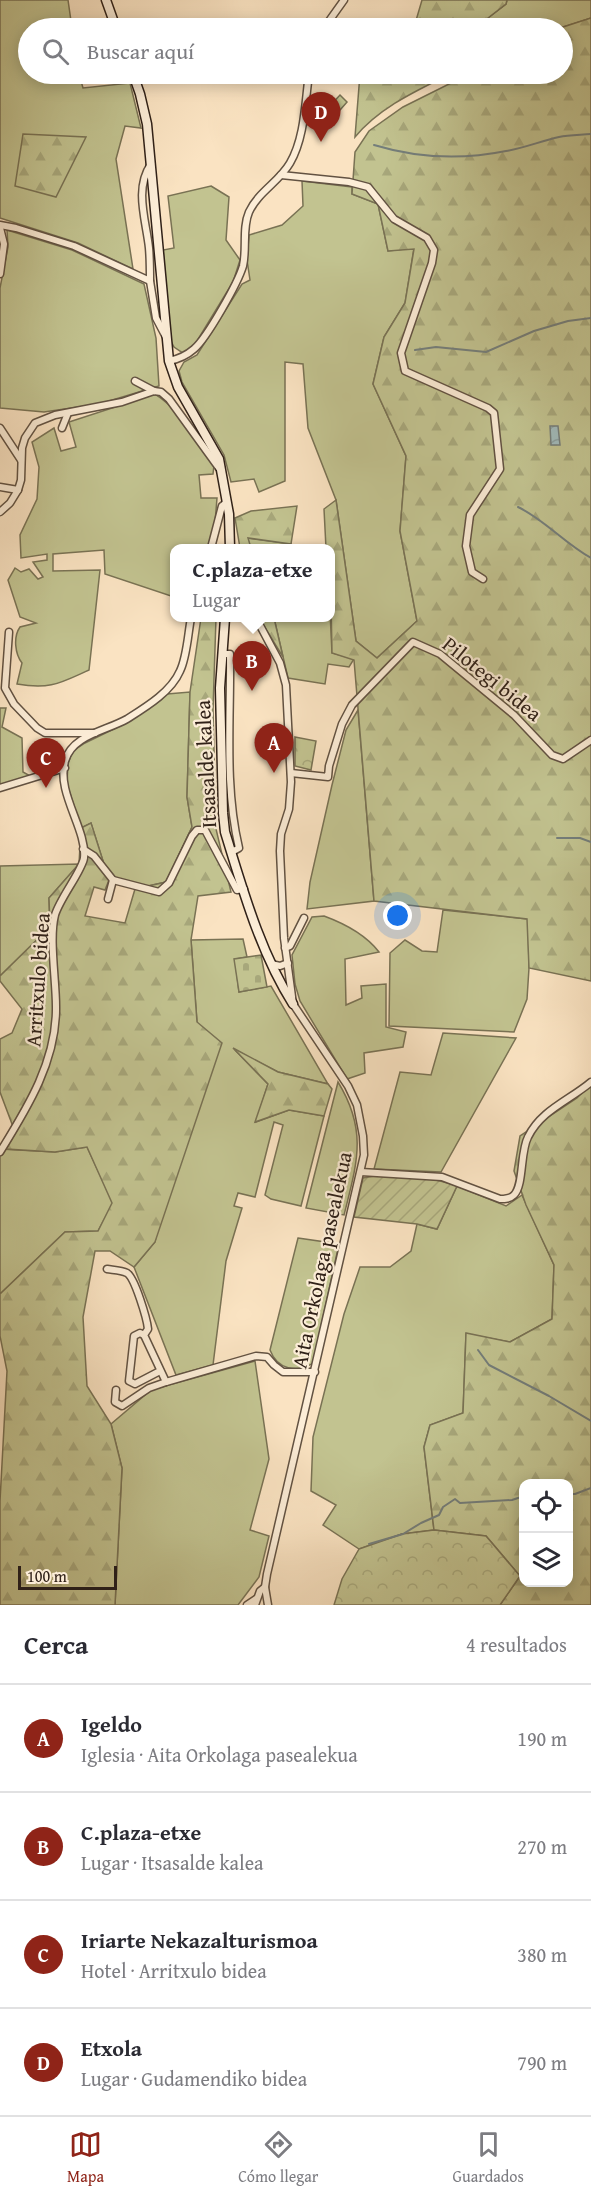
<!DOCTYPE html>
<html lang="es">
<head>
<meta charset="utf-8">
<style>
  body { margin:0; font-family:"Gentium Book Plus",serif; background:#f7f7f7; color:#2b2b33 }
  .controls { position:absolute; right:18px; bottom:18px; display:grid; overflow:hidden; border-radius:12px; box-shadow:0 3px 15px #0003 }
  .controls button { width:54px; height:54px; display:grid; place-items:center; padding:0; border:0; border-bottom:2px solid #e1e1e2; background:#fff; color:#2b2b33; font:30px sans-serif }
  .scale { position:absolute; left:18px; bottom:15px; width:99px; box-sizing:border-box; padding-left:6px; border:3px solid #302118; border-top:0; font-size:16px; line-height:21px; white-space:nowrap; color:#302118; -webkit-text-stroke:4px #fcedd7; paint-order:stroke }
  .you { position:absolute; left:398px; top:916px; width:21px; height:21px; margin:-15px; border:4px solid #fff; border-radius:50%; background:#1a73e8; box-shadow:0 0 0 9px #1a73e833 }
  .badge { display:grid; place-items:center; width:39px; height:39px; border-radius:50%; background:#8f2418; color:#fff; font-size:20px; font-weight:700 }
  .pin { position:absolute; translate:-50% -50px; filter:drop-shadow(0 2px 3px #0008) }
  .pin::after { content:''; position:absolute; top:32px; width:21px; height:18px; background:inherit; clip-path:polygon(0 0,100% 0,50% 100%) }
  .popup { position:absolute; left:170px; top:544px; width:165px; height:78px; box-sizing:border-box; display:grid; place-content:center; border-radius:12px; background:#fff; filter:drop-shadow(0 2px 4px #0005); font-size:20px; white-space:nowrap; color:#7c7c81 }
  .popup b { font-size:22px; color:#2b2b33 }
  .popup::after { content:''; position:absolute; left:50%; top:100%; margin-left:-12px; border:12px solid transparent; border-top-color:#fff }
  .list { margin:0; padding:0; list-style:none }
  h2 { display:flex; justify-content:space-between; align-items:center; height:78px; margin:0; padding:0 24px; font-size:26px }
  h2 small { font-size:20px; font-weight:400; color:#7c7c81 }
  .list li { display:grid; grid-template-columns:39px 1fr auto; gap:18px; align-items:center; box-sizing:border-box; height:108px; padding:0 24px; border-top:2px solid #e1e1e2 }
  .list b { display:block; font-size:22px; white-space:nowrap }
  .list p { margin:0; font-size:20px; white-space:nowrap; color:#7c7c81 }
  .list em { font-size:20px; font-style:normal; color:#7c7c81 }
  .icon { flex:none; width:33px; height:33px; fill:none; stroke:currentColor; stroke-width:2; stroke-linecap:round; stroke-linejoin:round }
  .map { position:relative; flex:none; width:591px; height:1605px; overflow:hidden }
  .search { position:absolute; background:#fff; box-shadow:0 3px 15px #0003; left:18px; right:18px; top:18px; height:66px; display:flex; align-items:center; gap:15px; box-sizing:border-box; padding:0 21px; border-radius:33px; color:#7c7c81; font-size:22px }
  .sheet { height:510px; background:#fff }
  nav { display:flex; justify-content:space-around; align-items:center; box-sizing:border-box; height:84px; border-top:2px solid #e1e1e2; background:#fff; font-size:16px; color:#7c7c81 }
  nav a { display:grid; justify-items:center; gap:3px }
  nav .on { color:#8f2418 }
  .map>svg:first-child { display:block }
  .grass { fill:#c2c390; stroke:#797254; stroke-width:1.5 }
  .forest { fill:url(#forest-firs); stroke:#797254; stroke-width:1.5; fill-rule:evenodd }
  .cemetery { fill:url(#cemetery-stones); stroke:#797254; stroke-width:1.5 }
  .park { fill:url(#park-crowns); stroke:#797254; stroke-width:1.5 }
  .garden { fill:url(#garden-furrows); stroke:#797254; stroke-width:1.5 }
  .water { fill:url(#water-waves); stroke:#747e7b; stroke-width:1.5 }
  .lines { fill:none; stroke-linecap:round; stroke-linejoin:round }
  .stream { stroke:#747e7b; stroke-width:2 }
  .street-casing { stroke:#625242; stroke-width:9 }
  .secondary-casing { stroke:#302118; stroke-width:11 }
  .street { stroke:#fcedd7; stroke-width:6 }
  .secondary { stroke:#fcedd7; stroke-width:8 }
  .labels { text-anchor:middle; stroke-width:4.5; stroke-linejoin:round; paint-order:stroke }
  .street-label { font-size:21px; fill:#302118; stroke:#fcedd7 }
</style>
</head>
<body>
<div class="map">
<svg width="591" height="1605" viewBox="0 0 591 1605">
  <defs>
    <pattern id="forest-firs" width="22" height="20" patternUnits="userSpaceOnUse" patternTransform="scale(1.5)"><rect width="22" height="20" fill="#c2c390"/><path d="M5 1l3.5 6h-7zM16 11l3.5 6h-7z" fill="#a7a77b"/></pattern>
    <pattern id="cemetery-stones" width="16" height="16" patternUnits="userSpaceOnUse" patternTransform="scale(1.5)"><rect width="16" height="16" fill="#c2c390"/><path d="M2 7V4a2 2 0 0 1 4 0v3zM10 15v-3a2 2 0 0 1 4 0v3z" fill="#a7a77b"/></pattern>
    <pattern id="park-crowns" width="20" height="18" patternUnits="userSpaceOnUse" patternTransform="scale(1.5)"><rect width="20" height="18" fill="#c2c390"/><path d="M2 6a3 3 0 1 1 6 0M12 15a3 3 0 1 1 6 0" fill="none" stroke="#a7a77b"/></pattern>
    <pattern id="garden-furrows" width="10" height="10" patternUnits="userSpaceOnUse" patternTransform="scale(1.5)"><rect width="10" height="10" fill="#c2c390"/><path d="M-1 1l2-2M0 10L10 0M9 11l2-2" fill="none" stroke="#a7a77b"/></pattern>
    <pattern id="water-waves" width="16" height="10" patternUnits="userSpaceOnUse" patternTransform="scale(1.5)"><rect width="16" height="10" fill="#a2bcbd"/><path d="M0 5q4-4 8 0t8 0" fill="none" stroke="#8ca1a2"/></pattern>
  </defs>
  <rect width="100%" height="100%" fill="#fae3c2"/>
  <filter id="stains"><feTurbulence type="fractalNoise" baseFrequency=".00333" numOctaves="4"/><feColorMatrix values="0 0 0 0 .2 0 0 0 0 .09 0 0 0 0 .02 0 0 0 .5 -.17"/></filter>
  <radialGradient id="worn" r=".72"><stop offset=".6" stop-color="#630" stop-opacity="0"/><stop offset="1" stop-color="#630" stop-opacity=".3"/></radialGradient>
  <!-- grass -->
  <g class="grass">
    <path d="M0 0H68L72 28H28V74H79L83 88 130 83 141 128 125 126 116 159 133 269 78 243 0 218Z"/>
    <path d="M507 0H591V18L560 28H475L506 4Z"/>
    <path d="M340 95 347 102 334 117 326 110Z"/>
    <path d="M302 181 352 187V194L378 204 388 251 414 248 405 303 384 337 373 384 406 456 400 531 417 621 377 658 356 641 336 500 308 428 303 364 285 362V481L259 492 254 479 231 482 224 455 182 382 179 371 184 362 197 355 242 284 250 280 247 260 249 235 282 225 303 206Z"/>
    <path d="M211 186 229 197 226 240 240 260 233 282 197 341 192 348 183 353 174 347 171 341 163 250 174 248 168 196Z"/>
    <path d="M7 230 72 250 144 284 156 338 159 386 99 404 44 412 0 408V288L8 247Z"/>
    <path d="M155 394C181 410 197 441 214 465L213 474 199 475 201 498H217L215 523 208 548H174V597L105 574 104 550 53 554V571L100 570 89 670C60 683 50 690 17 684L22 663C15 654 13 637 20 627L36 623 20 617 8 580 15 568 21 572 29 569 38 579 43 577 33 562 47 560V554L21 558 20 535 37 499 39 467 32 442 54 428 61 451 76 447 69 422Z"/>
    <path d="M247 538 291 544 290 548H251Z"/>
    <path d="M330 612 332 653 354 659 349 667 328 664 325 684 288 678 274 618H330Z"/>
    <path d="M190 692 187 797 192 827 166 882 135 889 109 880 91 823 81 828 67 784 68 763 73 751 85 743 130 721 167 694Z"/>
    <path d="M0 708H6L2 727 22 738 23 772 32 777 0 786Z"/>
    <path d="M358 710 374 901 307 909 310 882 332 785 346 730Z"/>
    <path d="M79 864 49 898 50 927 0 976V866Z"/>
    <path d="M443 910 528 919 529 968 527 999 514 1032 389 1026 390 953 405 940 422 951 437 952Z"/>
    <path d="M324 916C343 923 366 935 379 952L345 959 346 1005 362 998 361 986 386 984V1027L406 1032 403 1047 364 1053 365 1073 347 1079 300 1001 295 984 292 955 312 917Z"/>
    <path d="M243 939 247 957 235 959 239 992 271 986 328 1084 278 1072 235 1050 268 1084 256 1122 289 1110 324 1116 301 1206 271 1199 265 1195 283 1125 274 1122 255 1197 238 1193 234 1206 242 1208 226 1261 213 1365 176 1375 134 1267 155 1242 197 1022 191 940Z"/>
    <path d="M443 1033 516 1038 441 1172 374 1169 400 1072 431 1075Z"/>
    <path d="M338 1082C368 1131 357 1163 344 1215L306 1208Z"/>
    <path d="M87 1147 113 1203 98 1231 65 1232 0 1294V1149L55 1152Z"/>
    <path d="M457 1186 506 1206 522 1195 554 1265 552 1319 510 1342 466 1334 463 1413 430 1425 424 1447 434 1530 402 1534 359 1549 323 1525 336 1505 311 1491 313 1437 344 1314 360 1267H390L411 1251 417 1224 437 1229Z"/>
    <path d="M298 1238 339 1244 313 1363C297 1374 277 1369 270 1350Z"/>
    <path d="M255 1361 269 1459 250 1530 269 1536 259 1577 238 1605H115L122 1468 111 1424 151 1390Z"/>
  </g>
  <!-- forest -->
  <g class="forest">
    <path d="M422 0H507L506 4 475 28H369L415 24Z"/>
    <path d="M591 18V981L529 968 527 919 374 901 354 660 332 653 330 548H326L324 509 336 500 356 641 377 658 417 621 400 531 406 456 373 384 384 337 405 303 414 249 388 251 378 204 352 194 355 152 369 131 403 107 469 74H562V28H560Z"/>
    <path d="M360 74H450C416 91 380 107 355 137Z"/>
    <path d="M23 134 86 137 56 197 15 186Z"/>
    <path d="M297 506 291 544 248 538 251 548H240L235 518 251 511Z"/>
    <path d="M201 618H216L213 710 216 829 231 892 198 896 191 940 197 1022 222 1043 155 1242 134 1267 110 1251H95L83 1317 87 1386 111 1424 122 1468 115 1605H0V1501L7 1371 0 1336V1294L65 1232 98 1231 112 1203 87 1147 55 1152 6 1149 15 1132 0 1092V1039L12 1033 22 1009 0 981V976L50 927 49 898 79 864 81 828 91 823 109 880 105 890 94 887 85 916 125 923 135 889 166 882 192 827 187 797 190 692Z"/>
    <path d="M259 618H274L283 657Z"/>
    <path d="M233 1048 278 1072 328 1084 332 1089 324 1116 289 1110 255 1122 268 1084Z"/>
    <path d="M591 1084V1605H500L520 1576 486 1536 434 1530 424 1447 430 1425 463 1413 466 1333 510 1342 552 1319 554 1265 526 1205 514 1171 520 1136 577 1098ZM524 1484H568V1582H524Z"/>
  </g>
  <!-- cemetery -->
  <path class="cemetery" d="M261 955 267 987 239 992 234 959Z"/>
  <!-- park -->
  <g class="park">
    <path d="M295 737 316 741 311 770 295 766Z"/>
    <path d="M434 1530 486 1536 520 1576 500 1605H334L342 1579 359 1549 402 1534Z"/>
  </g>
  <!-- garden -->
  <path class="garden" d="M380 1175C407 1176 432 1177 457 1186L437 1229 417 1224 354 1217 363 1178Z"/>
  <!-- water -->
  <path class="water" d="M550 426H558L560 445H551Z"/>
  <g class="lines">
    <!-- stream -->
    <g class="stream">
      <path d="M374 145C417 158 462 160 506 151 524 148 541 141 559 137 569 135 580 135 591 134"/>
      <path d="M415 350 436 347 486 352 534 331 568 321 591 318"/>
      <path d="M518 507C545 520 564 543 591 558"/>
      <path d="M557 838H580L591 842"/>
      <path d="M478 1350 489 1365 549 1396 591 1421"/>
      <path d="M568 1494H575L591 1488"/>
      <path d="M369 1544 403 1534 421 1523 439 1515 443 1507 455 1499 460 1503 512 1500 524 1496"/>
    </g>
    <!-- street casing -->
    <g class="street-casing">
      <g id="street">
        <path d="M324 28 344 0"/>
        <path d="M281 175 349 182 368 187 394 219 427 238 434 250 432 263 401 353 405 371 488 408 494 413 500 469 470 515 466 546 472 572 483 579"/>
        <path d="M0 225 16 228 74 246 150 281C150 270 150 259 149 248 146 220 134 189 151 164"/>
        <path d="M0 228 4 244 0 274"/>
        <path d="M150 281 156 318 166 337"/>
        <path d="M169 361C179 359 186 356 194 349 207 338 238 283 243 266 247 249 242 228 249 212 258 192 279 182 290 163 305 137 305 102 309 74"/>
        <path d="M135 381 154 391"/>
        <path d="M0 428 21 460"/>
        <path d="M62 428 68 413"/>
        <path d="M0 487 18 490"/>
        <path d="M0 512 10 503 18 490 21 480 22 448 25 438 35 423 55 415 122 402 154 391 161 392 169 399 219 468"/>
        <path d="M211 548 222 506 227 502"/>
        <path d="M256 618 280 663 286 685 291 782 289 809 281 834 280 851 284 938 293 1004 348 1086 357 1105 363 1136 364 1155 267 1574 265 1587 268 1605"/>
        <path d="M9 632 5 688 14 704 37 728 45 733H95"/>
        <path d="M222 654H230C231 718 224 785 239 848L232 852"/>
        <path d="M291 773 328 777 329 766 342 724 352 705 413 642 440 654 514 715 552 755 563 759 591 740"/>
        <path d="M0 788 65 768"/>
        <path d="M83 849 94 856 113 880 159 892 169 883 192 836 197 830H205L237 890 244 889"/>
        <path d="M108 899 113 880"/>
        <path d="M285 948 290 946 304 918"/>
        <path d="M271 964 280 966 288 963"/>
        <path d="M0 1152C28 1107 57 1060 56 1006 56 980 49 938 55 915 60 898 82 871 84 858 87 829 56 793 65 761 72 735 106 731 127 719 146 707 171 692 180 671 187 657 188 633 191 618"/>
        <path d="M361 1172 442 1177 500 1199C505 1199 510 1199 514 1195 524 1185 520 1152 528 1137 541 1110 570 1100 591 1082"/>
        <path d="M107 1269C113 1270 121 1270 127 1273 135 1278 147 1319 148 1329L144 1335 166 1382"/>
        <path d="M144 1335 140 1333 134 1336 129 1381 135 1384 160 1371"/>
        <path d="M116 1390 115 1402 122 1406 149 1388 166 1382 256 1356 267 1357 274 1365 283 1372H315"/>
        <path d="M247 1605 256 1599"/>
        <path d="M255 1605 260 1591 265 1587"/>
      </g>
    </g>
    <!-- secondary casing -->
    <g class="secondary-casing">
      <g id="secondary">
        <path d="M106 0 116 28"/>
        <path d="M133 74 140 94 147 124 169 361 178 387 219 459 229 514 230 548"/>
        <path d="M225 618 220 688 223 813 225 832C243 890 260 952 293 1004"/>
      </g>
    </g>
    <!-- street -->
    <use href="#street" class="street"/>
    <!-- secondary -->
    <use href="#secondary" class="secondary"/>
  </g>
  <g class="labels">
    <!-- street labels -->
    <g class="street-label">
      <text transform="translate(492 679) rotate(39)" y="7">Pilotegi bidea</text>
      <text transform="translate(206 764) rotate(-93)" y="7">Itsasalde kalea</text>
      <text transform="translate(38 980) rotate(-86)" y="7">Arritxulo bidea</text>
      <text transform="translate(322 1260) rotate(-78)" y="7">Aita Orkolaga pasealekua</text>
    </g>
  </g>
  <rect width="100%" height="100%" filter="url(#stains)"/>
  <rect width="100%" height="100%" fill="url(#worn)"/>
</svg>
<div class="controls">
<button><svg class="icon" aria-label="locate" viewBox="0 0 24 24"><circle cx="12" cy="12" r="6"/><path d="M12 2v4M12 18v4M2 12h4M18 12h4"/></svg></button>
<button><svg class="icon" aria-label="layers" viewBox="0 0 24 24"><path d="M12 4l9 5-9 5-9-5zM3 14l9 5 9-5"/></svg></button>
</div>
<div class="scale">100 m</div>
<div class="you"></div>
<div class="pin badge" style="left:274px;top:773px">A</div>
<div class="pin badge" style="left:252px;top:691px">B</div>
<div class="popup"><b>C.plaza-etxe</b>Lugar</div>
<div class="pin badge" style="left:46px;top:788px">C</div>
<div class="pin badge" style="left:321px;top:142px">D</div>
<div class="search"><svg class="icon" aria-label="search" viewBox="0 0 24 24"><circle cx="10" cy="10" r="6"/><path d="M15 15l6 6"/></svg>Buscar aquí</div>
</div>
<section class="sheet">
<h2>Cerca<small>4 resultados</small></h2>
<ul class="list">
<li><span class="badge">A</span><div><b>Igeldo</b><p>Iglesia · Aita Orkolaga pasealekua</p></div><em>190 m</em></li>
<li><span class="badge">B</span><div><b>C.plaza-etxe</b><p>Lugar · Itsasalde kalea</p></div><em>270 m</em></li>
<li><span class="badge">C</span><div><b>Iriarte Nekazalturismoa</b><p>Hotel · Arritxulo bidea</p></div><em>380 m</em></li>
<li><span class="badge">D</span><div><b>Etxola</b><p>Lugar · Gudamendiko bidea</p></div><em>790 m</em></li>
</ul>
</section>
<nav>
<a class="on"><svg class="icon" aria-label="map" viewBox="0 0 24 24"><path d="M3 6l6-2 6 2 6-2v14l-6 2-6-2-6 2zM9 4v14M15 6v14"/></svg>Mapa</a>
<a><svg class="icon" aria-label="directions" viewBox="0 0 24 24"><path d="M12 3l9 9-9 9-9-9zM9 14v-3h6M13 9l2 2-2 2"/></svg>Cómo llegar</a>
<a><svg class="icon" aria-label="saved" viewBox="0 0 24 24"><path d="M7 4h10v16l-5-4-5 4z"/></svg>Guardados</a>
</nav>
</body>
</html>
